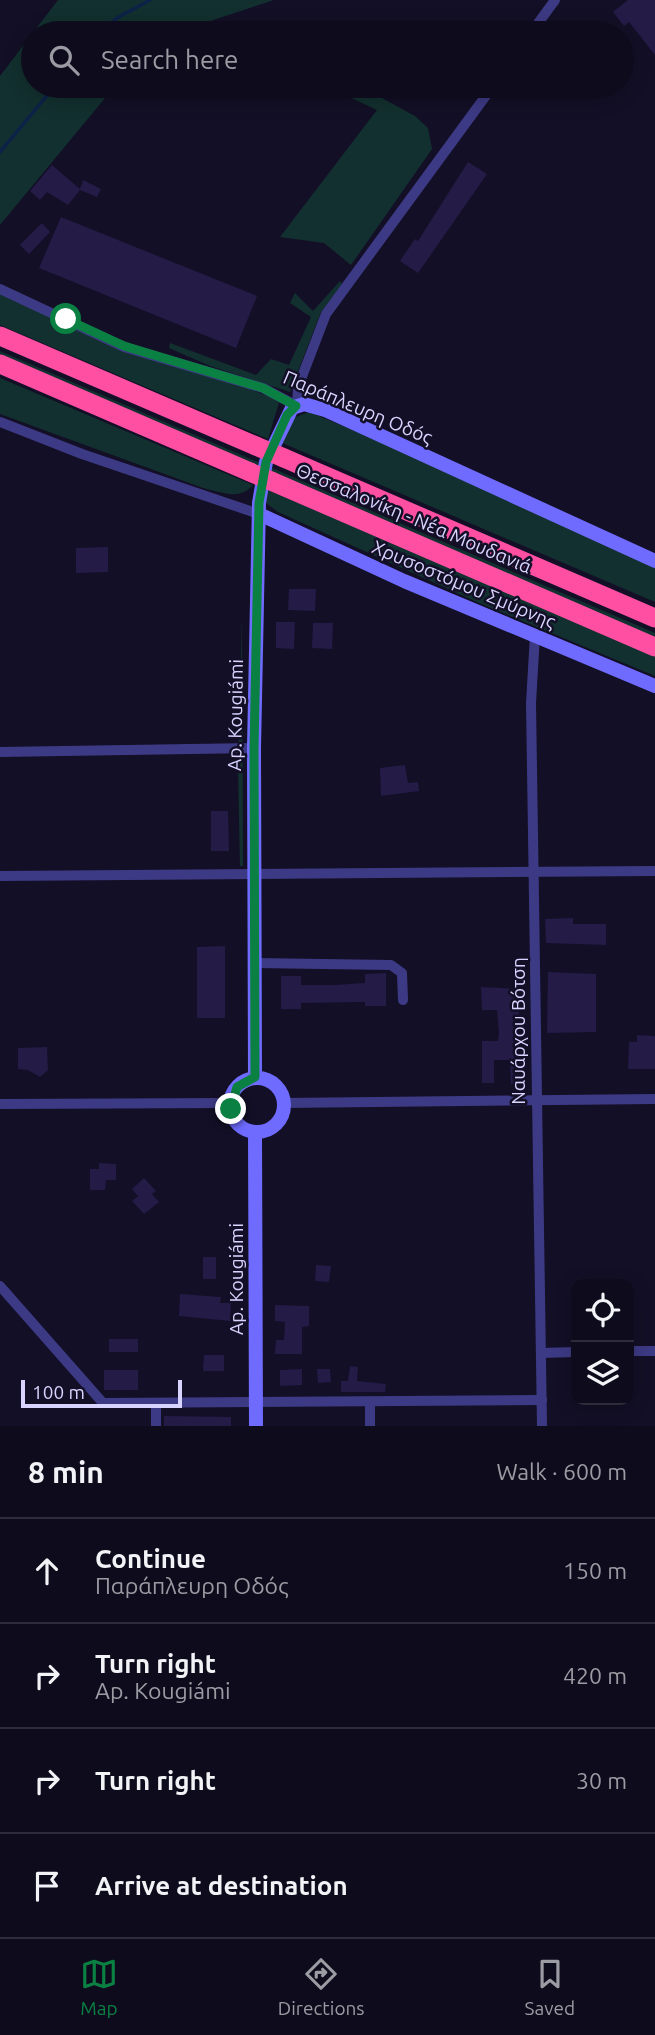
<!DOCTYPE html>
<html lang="en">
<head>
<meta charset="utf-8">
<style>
  body { margin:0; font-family:Ubuntu,sans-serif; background:#171425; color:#f1f3f6 }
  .controls { position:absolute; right:21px; bottom:21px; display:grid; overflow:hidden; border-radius:14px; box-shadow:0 4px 18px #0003 }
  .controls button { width:63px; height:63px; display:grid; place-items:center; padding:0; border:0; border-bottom:2px solid #2e2b3b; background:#0e0b1c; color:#f1f3f6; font:35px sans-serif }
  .scale { position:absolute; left:21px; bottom:18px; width:161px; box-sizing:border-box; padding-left:7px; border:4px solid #d9d4ff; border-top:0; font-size:19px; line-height:24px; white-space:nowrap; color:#d9d4ff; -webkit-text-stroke:5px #130f26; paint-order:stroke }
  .stop { position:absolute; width:21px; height:21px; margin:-16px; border:5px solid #0b8043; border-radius:50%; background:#fff }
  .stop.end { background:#0b8043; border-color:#fff; box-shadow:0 2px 7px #0008 }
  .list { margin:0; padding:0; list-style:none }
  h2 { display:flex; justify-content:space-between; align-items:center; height:91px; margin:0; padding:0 28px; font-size:30px }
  h2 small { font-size:23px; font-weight:400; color:#9b9ba3 }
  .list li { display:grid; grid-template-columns:46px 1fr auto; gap:21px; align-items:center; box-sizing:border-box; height:105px; padding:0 28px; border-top:2px solid #2e2b3b }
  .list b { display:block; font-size:26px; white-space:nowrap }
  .list p { margin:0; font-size:23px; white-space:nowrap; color:#9b9ba3 }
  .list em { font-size:23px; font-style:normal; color:#9b9ba3 }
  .icon { flex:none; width:38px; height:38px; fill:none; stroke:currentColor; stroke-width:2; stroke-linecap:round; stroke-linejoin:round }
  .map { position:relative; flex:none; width:655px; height:1426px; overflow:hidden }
  .search { position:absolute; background:#0e0b1c; box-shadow:0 4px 18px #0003; left:21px; right:21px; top:21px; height:77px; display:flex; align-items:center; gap:18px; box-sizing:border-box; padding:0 24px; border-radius:38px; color:#9b9ba3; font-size:26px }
  .sheet { height:511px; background:#0e0b1c }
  nav { display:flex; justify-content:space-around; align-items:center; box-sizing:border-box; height:98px; border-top:2px solid #2e2b3b; background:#0e0b1c; font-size:19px; color:#9b9ba3 }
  nav a { display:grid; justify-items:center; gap:4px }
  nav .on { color:#0b8043 }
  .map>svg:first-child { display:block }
  .green { fill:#12302f }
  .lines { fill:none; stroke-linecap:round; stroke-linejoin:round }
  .stream { stroke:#0c2248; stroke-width:3.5 }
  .building { fill:#241b47 }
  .street { stroke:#3d3a85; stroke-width:10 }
  .secondary { stroke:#6f6bff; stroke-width:14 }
  .highway { stroke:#ff4fa3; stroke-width:19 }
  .highway-bridge { stroke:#ff4fa3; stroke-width:19 }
  .route { stroke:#0b8043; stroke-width:9 }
  .labels { text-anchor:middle; stroke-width:5; stroke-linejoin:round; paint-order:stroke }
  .street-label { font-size:19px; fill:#d9d4ff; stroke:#130f26 }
</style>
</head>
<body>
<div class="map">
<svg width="655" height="1426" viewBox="0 0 655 1426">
  <rect width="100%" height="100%" fill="#130f26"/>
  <!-- green -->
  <g class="green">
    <path d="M58 0H274L174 33H33V86H115L0 225V76Z"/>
    <path d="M334 86H360L415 116 428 128 432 149 351 265 324 243 280 237 377 110 332 89Z"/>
    <path d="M340 281 342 284 321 312 290 392 210 366 169 348 170 343 256 375 271 359 289 365 311 317 290 303 295 293 313 311Z"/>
    <path d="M0 293 273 398 279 403 268 439 0 325Z"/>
    <path d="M0 351 655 633V640L0 358Z"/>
    <path d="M0 378 253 485C239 501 222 492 203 488L0 414Z"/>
    <path d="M309 412 416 456 655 565V602L280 442 293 418Z"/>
    <path d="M264 488 655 656V676L479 603 278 512 266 503Z"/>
    <path d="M242 617 243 866H240L238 770Z"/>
  </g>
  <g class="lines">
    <!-- stream -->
    <g class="stream">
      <path d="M99 33 117 18 150 0"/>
      <path d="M0 152 55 86"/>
    </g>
  </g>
  <!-- building -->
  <g class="building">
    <path d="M628 0H655V55L629 22 624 26 613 12Z"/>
    <path d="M468 162 487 174 418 273 400 261 415 239 418 241Z"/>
    <path d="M52 165 80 189 83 180 101 189 97 197 80 190 68 205 47 192 40 200 30 191Z"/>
    <path d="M61 217 257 296 236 348 39 268Z"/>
    <path d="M42 223 50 232 29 254 20 245Z"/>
    <path d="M108 547V572L76 573V548Z"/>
    <path d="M289 589H316L315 611 288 610Z"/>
    <path d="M276 622H295L294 649 276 648Z"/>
    <path d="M313 623H333L332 649 312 648Z"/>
    <path d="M405 765 408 783 418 782 419 791 381 796 380 768Z"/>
    <path d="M211 811H228L229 851H211Z"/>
    <path d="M573 918V924H606V945L546 943 545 919Z"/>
    <path d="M225 946V1018H197V947Z"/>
    <path d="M548 972 596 974V1032L547 1033Z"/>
    <path d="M386 973V1006H365V1002L301 1003V1009H281V976H301V985H334L365 983V974Z"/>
    <path d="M481 987 519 989V1061H522L523 1084H511L510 1060H494V1083H482V1041H498L499 1034 497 1010H482Z"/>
    <path d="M637 1035 655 1036V1069H628L629 1042H637Z"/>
    <path d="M47 1047 48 1070 40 1077 28 1070 18 1069V1048Z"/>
    <path d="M99 1163 116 1164V1180H106L105 1190H90V1169H99Z"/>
    <path d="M144 1178 156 1191 152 1194 159 1202 144 1214 132 1201 138 1196 132 1189Z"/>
    <rect x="203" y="1257" width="13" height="22"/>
    <path d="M316 1265 331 1266 329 1282 315 1281Z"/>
    <path d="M180 1294 221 1297 220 1303H231L230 1321 179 1316Z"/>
    <path d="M275 1305 309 1306V1326L302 1327V1354H275L276 1340H284L285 1322 275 1321Z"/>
    <rect x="109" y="1339" width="29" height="13"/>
    <path d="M204 1355H224V1371H203Z"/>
    <path d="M350 1366 358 1367 357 1381 386 1384 385 1392H341V1381H348Z"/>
    <path d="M302 1369V1385L280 1386V1370Z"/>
    <path d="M317 1369H330L331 1382 318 1383Z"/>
    <rect x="104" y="1370" width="34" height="20"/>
    <path d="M164 1416 231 1417V1426H164Z"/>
  </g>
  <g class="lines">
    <!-- street -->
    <g class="street">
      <path d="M531 33 555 0"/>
      <path d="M0 289 124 347 263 388 297 406 298 387 326 314 493 86"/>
      <path d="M0 422 82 454 259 514"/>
      <path d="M535 635 531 703 542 1426"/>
      <path d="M0 752 254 748"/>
      <path d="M0 876 655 871"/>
      <path d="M255 963 391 965 402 973 403 1000"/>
      <path d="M284 1103 655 1099"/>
      <path d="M0 1104 231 1103"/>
      <path d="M0 1286 103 1403 542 1400"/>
      <path d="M629 1351H655"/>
      <path d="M541 1353 576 1352"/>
      <path d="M370 1402V1426"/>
      <path d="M156 1403V1426"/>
    </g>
    <!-- secondary -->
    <g class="secondary">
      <path d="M259 514 404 581 655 686"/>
      <path d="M255 1077 254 748 259 503 266 462 292 408 304 404 325 410 655 561"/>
      <circle cx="257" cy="1105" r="27"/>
      <path d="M255 1132 256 1426"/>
    </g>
    <!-- highway -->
    <g class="highway">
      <path d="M0 336 256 446"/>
      <path d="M0 364 250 472"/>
      <path d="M284 458 655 618"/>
      <path d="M271 481 655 647"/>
    </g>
    <!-- highway-bridge -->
    <g class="highway-bridge">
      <path d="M256 446 284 458"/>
      <path d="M250 472 271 481"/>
    </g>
  </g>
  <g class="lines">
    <!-- route -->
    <path class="route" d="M66 319 124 346 263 388 296 406 287 415 266 462 259 503 254 748 255 1077 237 1087 231 1109"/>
  </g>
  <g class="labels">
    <!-- street labels -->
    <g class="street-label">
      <text transform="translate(358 407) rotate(23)" y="7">Παράπλευρη Οδός</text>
      <text transform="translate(414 518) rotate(23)" y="7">Θεσσαλονίκη - Νέα Μουδανιά</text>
      <text transform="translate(464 584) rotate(23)" y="7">Χρυσοστόμου Σμύρνης</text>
      <text transform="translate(235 715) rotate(-89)" y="7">Ap. Kougiámi</text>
      <text transform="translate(518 1031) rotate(-90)" y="7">Ναυάρχου Βότση</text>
      <text transform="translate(236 1279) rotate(-90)" y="7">Ap. Kougiámi</text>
    </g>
  </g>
</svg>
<div class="controls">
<button><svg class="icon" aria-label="locate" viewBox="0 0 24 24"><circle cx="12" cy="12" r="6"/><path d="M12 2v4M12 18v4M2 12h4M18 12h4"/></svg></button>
<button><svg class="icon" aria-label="layers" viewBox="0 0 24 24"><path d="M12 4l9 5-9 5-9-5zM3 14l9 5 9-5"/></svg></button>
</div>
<div class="scale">100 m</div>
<div class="stop" style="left:66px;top:319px"></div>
<div class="stop end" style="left:231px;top:1109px"></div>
<div class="search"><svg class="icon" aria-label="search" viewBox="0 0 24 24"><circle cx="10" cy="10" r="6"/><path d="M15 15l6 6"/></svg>Search here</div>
</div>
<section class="sheet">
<h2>8 min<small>Walk · 600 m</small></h2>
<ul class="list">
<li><svg class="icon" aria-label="ahead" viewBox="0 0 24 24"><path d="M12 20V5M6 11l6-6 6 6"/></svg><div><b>Continue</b><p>Παράπλευρη Οδός</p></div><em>150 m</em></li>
<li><svg class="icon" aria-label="right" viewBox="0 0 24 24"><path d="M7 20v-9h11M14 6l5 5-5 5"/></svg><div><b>Turn right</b><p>Ap. Kougiámi</p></div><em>420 m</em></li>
<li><svg class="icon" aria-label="right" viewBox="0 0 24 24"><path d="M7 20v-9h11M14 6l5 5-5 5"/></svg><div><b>Turn right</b></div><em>30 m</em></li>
<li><svg class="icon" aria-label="arrive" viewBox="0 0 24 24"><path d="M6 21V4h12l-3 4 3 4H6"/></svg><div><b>Arrive at destination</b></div></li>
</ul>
</section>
<nav>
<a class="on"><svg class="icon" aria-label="map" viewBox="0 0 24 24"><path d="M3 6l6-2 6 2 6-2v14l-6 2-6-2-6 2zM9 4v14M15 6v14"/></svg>Map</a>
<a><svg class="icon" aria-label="directions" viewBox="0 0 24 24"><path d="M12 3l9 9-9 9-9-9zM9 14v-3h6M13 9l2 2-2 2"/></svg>Directions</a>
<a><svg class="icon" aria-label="saved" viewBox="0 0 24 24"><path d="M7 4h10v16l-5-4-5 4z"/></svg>Saved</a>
</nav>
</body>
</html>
